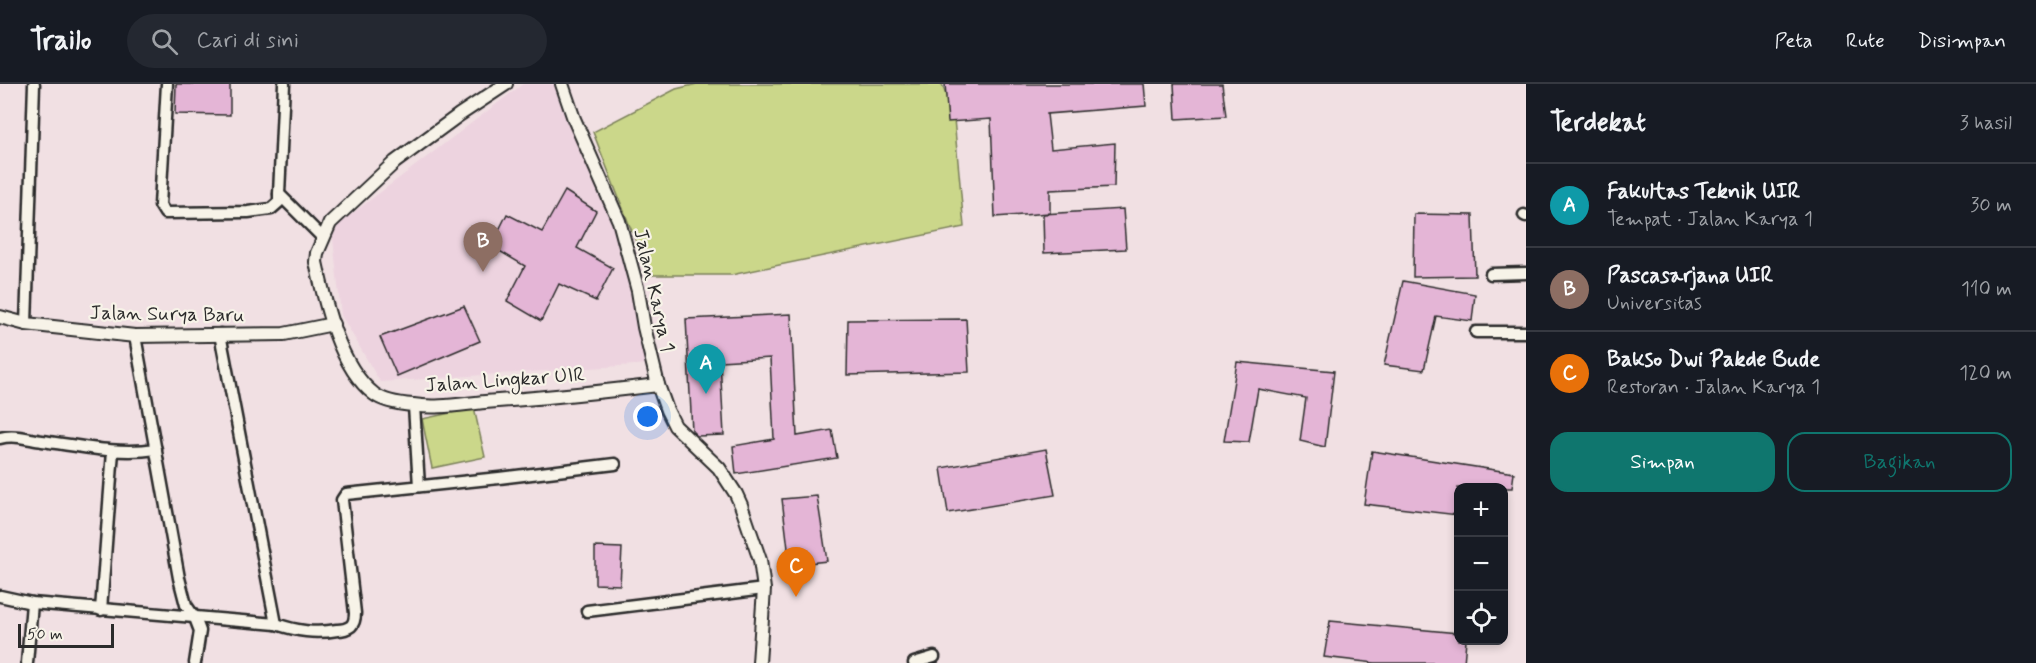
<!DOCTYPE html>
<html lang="id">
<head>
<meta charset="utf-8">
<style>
  body { margin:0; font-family:Mynerve,sans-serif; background:#242831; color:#f1f3f6 }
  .controls { position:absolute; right:18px; bottom:18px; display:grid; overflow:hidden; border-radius:12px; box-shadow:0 3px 9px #0003 }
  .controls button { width:54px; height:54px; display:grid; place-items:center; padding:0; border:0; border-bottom:2px solid #363941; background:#171b24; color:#f1f3f6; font:30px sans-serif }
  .scale { position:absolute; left:18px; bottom:15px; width:96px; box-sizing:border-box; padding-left:6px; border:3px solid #2b2b2b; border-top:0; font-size:16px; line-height:21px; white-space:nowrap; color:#2b2b2b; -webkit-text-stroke:4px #f7f3e8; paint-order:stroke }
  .you { position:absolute; left:648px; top:333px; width:21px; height:21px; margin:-15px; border:4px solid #fff; border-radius:50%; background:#1a73e8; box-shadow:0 0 0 9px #1a73e833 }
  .badge { display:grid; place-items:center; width:39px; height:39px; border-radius:50%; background:#0f766e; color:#fff; font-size:20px; font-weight:700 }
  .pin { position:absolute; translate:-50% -50px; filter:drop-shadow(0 2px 3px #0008) }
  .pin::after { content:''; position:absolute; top:32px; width:21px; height:18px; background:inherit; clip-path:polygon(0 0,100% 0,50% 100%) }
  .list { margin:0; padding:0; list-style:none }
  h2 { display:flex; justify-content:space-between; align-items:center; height:78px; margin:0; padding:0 24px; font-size:26px }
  h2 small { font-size:20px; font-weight:400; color:#9ea1a6 }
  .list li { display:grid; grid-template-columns:39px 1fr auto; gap:18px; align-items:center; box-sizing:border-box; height:84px; padding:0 24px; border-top:2px solid #363941 }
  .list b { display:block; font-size:22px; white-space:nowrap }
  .list p { margin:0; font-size:20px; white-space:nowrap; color:#9ea1a6 }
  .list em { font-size:20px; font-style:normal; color:#9ea1a6 }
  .actions { display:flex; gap:12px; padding:18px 24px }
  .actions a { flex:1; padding:14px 0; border:2px solid #0f766e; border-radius:18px; text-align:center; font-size:21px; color:#0f766e }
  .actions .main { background:#0f766e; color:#fff }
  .icon { flex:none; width:33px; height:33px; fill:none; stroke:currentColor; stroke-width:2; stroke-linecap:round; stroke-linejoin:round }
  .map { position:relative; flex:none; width:1526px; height:579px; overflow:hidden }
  header { display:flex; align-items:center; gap:36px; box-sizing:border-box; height:84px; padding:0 30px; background:#171b24; border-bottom:2px solid #363941 }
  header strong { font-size:28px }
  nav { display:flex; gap:33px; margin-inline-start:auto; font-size:21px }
  .search { width:420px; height:54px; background:#242831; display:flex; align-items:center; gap:15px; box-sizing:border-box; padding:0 21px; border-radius:33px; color:#9ea1a6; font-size:22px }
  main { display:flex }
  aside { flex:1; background:#171b24 }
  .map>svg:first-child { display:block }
  .built { fill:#edd3df }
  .green { fill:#cbd78a; stroke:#7b815a; stroke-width:1.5 }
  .building { fill:#e4b5d6; stroke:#2b2b2b; stroke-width:1.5 }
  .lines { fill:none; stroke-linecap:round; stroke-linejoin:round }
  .minor-casing { stroke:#2b2b2b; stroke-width:15 }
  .tertiary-casing { stroke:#2b2b2b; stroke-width:16 }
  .minor { stroke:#f7f3e8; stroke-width:10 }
  .tertiary { stroke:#f7f3e8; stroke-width:12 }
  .labels { text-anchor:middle; stroke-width:4.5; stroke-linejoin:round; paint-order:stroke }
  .street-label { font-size:20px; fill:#2b2b2b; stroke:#f7f3e8 }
</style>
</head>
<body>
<header>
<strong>Trailo</strong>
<div class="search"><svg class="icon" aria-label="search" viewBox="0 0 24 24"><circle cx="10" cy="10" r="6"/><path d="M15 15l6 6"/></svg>Cari di sini</div>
<nav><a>Peta</a><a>Rute</a><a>Disimpan</a></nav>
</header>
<main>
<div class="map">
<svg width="1526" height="579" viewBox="0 0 1526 579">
  <rect width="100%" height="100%" fill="#f1e0e3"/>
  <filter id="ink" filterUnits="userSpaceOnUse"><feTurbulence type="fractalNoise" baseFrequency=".0167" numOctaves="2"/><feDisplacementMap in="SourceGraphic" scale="12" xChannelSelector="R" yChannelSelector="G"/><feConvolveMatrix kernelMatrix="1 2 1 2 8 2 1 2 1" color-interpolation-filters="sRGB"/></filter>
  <g filter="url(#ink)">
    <!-- built -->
    <path class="built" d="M523 0H557L619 137 650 280 380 298 341 231 332 145Z"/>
    <!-- green -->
    <g class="green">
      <path d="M697 0H942L954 35 964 143 731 191H649L593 48 676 5Z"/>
      <path d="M474 324 485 373 432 384 422 335Z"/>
    </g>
    <!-- building -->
    <g class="building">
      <path d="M176 0H230V31L175 30Z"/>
      <path d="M945 0H1144L1146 22 1047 30 1051 65 1115 59 1114 103 1050 106V129L995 133 991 35 948 38Z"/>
      <path d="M1174 0H1222L1226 32 1176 35Z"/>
      <path d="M565 107 596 127 577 164 613 184 596 217 559 200 541 237 507 217 525 182 491 162 507 130 542 148Z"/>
      <path d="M1123 125 1126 165 1044 169 1043 130Z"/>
      <path d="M1414 130 1473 131 1475 192 1413 193Z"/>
      <path d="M1403 197 1475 210 1472 237 1436 232 1424 286 1384 281Z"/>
      <path d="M464 222 480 257 397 292 380 253Z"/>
      <path d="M791 230 797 352 832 346 837 374 736 390 733 362 774 355 770 274 720 277 724 351 697 352 692 347 686 235Z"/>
      <path d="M966 235 969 288 847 291 848 236Z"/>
      <path d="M1237 278 1334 287 1325 363 1300 357 1306 314 1258 305 1249 358 1224 357Z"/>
      <path d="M1046 365 1055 411 948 429 941 384Z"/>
      <path d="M1372 367 1514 389 1512 404H1458V431L1364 420Z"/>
      <path d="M817 412 827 477 790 481 782 415Z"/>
      <path d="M595 463 622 464 620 501 595 500Z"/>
      <path d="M1330 537 1458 549V556H1466L1464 579H1375L1324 573Z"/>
    </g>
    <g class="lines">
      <!-- minor casing -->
      <g class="minor-casing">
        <g id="minor">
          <path d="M167 0 160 121 165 129 248 128 271 125 279 118V110"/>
          <path d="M284 0 279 110 322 153"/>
          <path d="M1524 131 1526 132"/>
          <path d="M1491 190 1526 189"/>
          <path d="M26 240 34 0"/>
          <path d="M1476 248H1526"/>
          <path d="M220 250 276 540"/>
          <path d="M135 252 179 494 186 521 195 534 200 547 195 579"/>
          <path d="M414 322 419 402"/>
          <path d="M0 354C14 350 28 355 42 357 80 362 118 371 156 365"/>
          <path d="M0 512 32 519 276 540C297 547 315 550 337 546 341 546 347 545 351 542 354 539 355 534 355 529L342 416 346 410 499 394 615 380"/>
          <path d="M101 526 113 367"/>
          <path d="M587 527 764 505"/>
          <path d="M27 579 32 519"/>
          <path d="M914 579 934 573"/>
        </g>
      </g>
      <!-- tertiary casing -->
      <g class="tertiary-casing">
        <g id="tertiary">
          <path d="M506 0 459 31 395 78 330 139 317 169 316 178C325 219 339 283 374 310 383 317 401 320 413 321 436 325 462 320 485 318 543 314 600 308 658 301"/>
          <path d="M562 0 574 35 619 137 638 207 644 243 658 301 667 326 675 342 719 384 736 410 741 421 760 476 764 505 759 579"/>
          <path d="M0 233 26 240 135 252 284 250 333 240"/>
        </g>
      </g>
      <!-- minor -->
      <use href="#minor" class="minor"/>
      <!-- tertiary -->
      <use href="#tertiary" class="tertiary"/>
    </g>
  </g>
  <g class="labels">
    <!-- street labels -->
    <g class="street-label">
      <text transform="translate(655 206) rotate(77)" y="7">Jalan Karya 1</text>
      <text transform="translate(167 229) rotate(1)" y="7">Jalan Surya Baru</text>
      <text transform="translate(505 295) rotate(-4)" y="7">Jalan Lingkar UIR</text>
    </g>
  </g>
</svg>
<div class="controls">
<button>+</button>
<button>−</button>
<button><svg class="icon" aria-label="locate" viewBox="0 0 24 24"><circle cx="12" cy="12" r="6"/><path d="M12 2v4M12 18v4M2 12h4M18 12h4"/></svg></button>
</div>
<div class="scale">50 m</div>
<div class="you"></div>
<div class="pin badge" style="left:706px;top:310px;background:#0f9aa8">A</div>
<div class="pin badge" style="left:483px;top:188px;background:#8d6e63">B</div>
<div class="pin badge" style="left:796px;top:513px;background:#e8710a">C</div>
</div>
<aside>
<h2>Terdekat<small>3 hasil</small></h2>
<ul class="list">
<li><span class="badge" style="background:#0f9aa8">A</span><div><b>Fakultas Teknik UIR</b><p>Tempat · Jalan Karya 1</p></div><em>30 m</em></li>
<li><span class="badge" style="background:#8d6e63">B</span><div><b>Pascasarjana UIR</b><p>Universitas</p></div><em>110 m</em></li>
<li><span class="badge" style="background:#e8710a">C</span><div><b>Bakso Dwi Pakde Bude</b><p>Restoran · Jalan Karya 1</p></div><em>120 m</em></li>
</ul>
<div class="actions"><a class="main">Simpan</a><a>Bagikan</a></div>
</aside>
</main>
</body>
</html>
